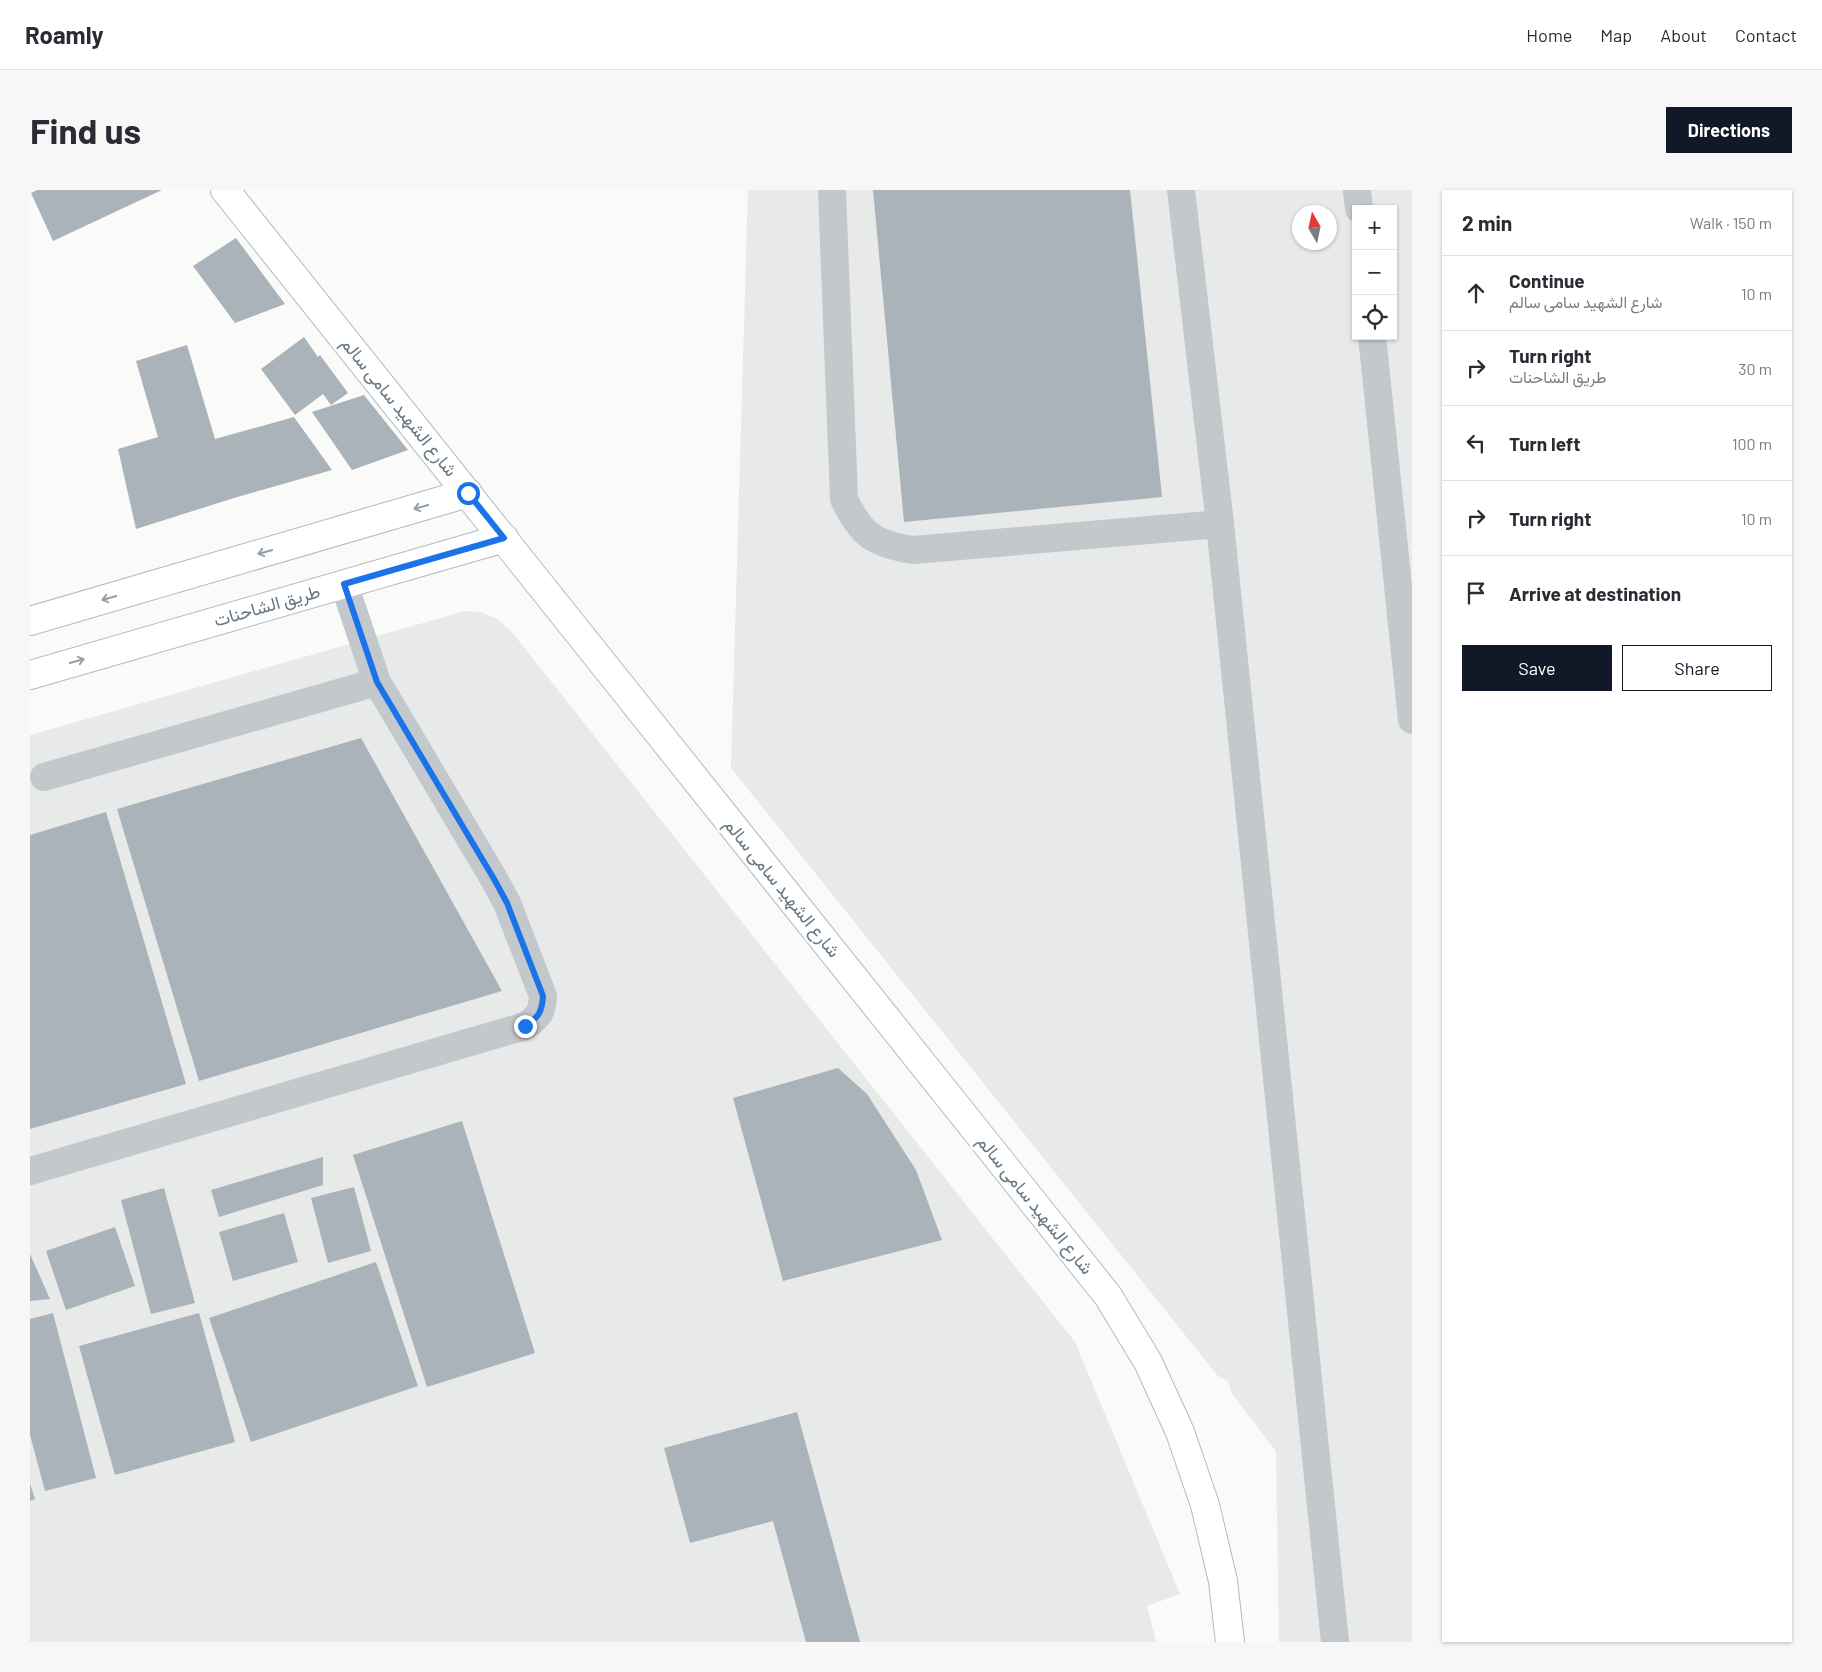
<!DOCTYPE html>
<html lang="en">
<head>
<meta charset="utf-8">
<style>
  body { margin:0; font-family:Barlow,Vazirmatn,sans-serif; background:#f7f7f7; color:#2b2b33 }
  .controls { position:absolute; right:15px; top:15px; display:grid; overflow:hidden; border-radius:0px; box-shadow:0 1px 4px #0004 }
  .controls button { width:45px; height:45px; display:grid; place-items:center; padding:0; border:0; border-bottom:1px solid #e1e1e2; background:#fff; color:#2b2b33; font:25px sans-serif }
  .compass { position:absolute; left:1262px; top:15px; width:45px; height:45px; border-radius:50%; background:#fff; box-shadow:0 1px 4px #0004; rotate:351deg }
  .stop { position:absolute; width:15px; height:15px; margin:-11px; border:4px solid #1a73e8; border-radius:50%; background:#fff }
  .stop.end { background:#1a73e8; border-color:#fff; box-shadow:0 1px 5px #0008 }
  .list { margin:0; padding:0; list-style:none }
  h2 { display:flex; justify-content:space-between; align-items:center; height:65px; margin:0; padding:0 20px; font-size:21px }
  h2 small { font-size:16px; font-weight:400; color:#7c7c81 }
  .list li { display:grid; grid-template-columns:32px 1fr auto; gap:15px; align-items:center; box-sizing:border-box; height:75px; padding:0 20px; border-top:1px solid #e1e1e2 }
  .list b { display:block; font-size:19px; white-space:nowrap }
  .list p { margin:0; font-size:16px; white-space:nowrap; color:#7c7c81 }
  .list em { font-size:16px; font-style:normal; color:#7c7c81 }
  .actions { display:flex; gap:10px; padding:15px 20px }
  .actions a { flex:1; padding:11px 0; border:1px solid #111827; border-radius:0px; text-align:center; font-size:18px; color:#111827 }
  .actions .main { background:#111827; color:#fff }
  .icon { flex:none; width:28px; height:28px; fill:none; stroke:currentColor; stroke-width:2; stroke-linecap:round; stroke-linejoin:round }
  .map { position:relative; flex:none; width:1382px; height:1452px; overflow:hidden; border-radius:0px }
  header { display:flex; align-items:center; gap:30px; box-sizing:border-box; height:70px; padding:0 25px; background:#fff; border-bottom:1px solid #e1e1e2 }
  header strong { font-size:24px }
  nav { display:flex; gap:28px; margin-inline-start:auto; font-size:18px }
  .intro { display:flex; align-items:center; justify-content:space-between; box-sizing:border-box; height:120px; padding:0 30px }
  h1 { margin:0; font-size:35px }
  .button { padding:12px 22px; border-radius:0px; background:#111827; color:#fff; font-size:18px; font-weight:700 }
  main { display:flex; gap:30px; padding:0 30px }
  aside { flex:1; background:#fff; border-radius:0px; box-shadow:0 1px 4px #0004 }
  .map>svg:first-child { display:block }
  .built { fill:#e8e9e9; fill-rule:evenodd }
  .building { fill:#aab3b9 }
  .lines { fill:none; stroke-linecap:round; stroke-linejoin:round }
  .major-casing { stroke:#b5babe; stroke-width:30 }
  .minor { stroke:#c3c8cc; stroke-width:28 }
  .major { stroke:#fff; stroke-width:28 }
  .oneway { stroke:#939fa8 }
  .route { stroke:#1a73e8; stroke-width:6 }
  .labels { text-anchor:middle; stroke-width:5; stroke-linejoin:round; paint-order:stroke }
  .street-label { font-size:18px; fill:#657683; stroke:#fff }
</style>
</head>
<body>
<header>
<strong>Roamly</strong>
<nav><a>Home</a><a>Map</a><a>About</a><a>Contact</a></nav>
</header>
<div class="intro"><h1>Find us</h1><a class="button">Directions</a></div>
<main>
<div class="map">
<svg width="1382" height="1452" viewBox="0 0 1382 1452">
  <rect width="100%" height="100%" fill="#fafaf8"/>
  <!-- built -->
  <g class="built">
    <path d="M718 0H1382V1452H1249L1246 1261 1202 1204 1198 1191 1188 1186 701 578ZM1326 19H1363V146H1326ZM1270 22H1300V52H1270Z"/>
    <path d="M435 421 451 422 467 429 481 441 1045 1152 1150 1404 1117 1416 1126 1452H0V545Z"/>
  </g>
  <!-- building -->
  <g class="building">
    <path d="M7 0H132L23 51 1 3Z"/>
    <path d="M843 0H1100L1132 307 874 332Z"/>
    <path d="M206 48 255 114 205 133 163 76Z"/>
    <path d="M274 147 288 167 290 165 318 203 301 215 293 204 265 225 231 179Z"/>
    <path d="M157 155 185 249 264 227 302 280 204 308 106 339 88 259 128 247 106 171Z"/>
    <path d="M334 205 378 260 322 280 282 222Z"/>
    <path d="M331 548 472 801 169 891 87 619Z"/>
    <path d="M76 622 156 894 0 939V645Z"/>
    <path d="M808 878 837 904 886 980 912 1050 753 1091 703 908Z"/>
    <path d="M432 931 505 1163 397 1197 323 965Z"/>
    <path d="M293 967V995L189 1027 181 1000Z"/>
    <path d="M324 997 341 1061 298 1073 281 1008Z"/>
    <path d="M134 998 165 1113 121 1124 91 1010Z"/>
    <path d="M254 1023 268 1072 203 1091 189 1042Z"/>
    <path d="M85 1037 105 1096 36 1120 16 1061Z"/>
    <path d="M0 1064 20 1109 0 1111Z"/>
    <path d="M346 1072 388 1196 221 1252 179 1128Z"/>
    <path d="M23 1123 66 1288 15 1301 0 1245V1129Z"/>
    <path d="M169 1123 205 1252 85 1285 49 1156Z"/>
    <path d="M767 1222 793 1317 830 1452H776L743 1331 660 1353 634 1258Z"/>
    <path d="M0 1294 5 1309 0 1311Z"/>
  </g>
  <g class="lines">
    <!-- major casing -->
    <g class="major-casing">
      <g id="major">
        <path d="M195 0 1078 1106 1118 1172 1150 1242 1175 1315 1193 1391 1200 1452"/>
        <path d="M0 431 438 303"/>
        <path d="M0 485 474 348"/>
      </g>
    </g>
    <!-- minor -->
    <g class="minor">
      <path d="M802 0 814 309C831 345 844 354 883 360L1190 334"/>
      <path d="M1151 0 1190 334 1305 1452"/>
      <path d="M1327 0 1329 19"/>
      <path d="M1342 146 1382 530"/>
      <path d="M14 587 347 492"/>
      <path d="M0 981 495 836C509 827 512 822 513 806L477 713 464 689 347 492 314 394"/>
    </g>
    <!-- major -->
    <use href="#major" class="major"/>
  </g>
  <!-- one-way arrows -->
  <defs><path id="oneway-shaft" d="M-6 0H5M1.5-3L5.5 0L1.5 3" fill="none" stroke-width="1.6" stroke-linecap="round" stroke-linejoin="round" transform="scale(1.25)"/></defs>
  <g class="oneway">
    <use href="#oneway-shaft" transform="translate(391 317) rotate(164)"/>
    <use href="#oneway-shaft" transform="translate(235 362) rotate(164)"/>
    <use href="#oneway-shaft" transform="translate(79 408) rotate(164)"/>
    <use href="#oneway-shaft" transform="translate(47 471) rotate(-16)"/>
  </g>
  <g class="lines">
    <!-- route -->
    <path class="route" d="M438 303 474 348 314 394 347 492 464 689 477 713 513 806C512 822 509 827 495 836"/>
  </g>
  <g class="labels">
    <!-- street labels -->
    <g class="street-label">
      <text transform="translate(369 217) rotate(51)" y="6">شارع الشهيد سامى سالم</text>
      <text transform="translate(237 416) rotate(-16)" y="6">طريق الشاحنات</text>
      <text transform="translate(752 698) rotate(51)" y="6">شارع الشهيد سامى سالم</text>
      <text transform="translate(1005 1015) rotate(51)" y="6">شارع الشهيد سامى سالم</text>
    </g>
  </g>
</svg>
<div class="controls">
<button>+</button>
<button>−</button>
<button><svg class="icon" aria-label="locate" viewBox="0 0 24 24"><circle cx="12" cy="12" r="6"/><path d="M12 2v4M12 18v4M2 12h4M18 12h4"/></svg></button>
</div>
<svg class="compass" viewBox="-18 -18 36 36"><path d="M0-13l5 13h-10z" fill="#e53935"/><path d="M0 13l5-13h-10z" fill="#7c7c81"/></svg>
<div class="stop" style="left:438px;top:303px"></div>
<div class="stop end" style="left:495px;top:836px"></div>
</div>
<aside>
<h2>2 min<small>Walk · 150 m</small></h2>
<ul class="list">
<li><svg class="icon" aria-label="ahead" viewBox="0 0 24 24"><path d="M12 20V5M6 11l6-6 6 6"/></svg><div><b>Continue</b><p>شارع الشهيد سامى سالم</p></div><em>10 m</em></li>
<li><svg class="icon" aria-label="right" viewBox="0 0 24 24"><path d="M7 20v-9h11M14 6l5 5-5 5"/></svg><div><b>Turn right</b><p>طريق الشاحنات</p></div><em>30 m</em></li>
<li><svg class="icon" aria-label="left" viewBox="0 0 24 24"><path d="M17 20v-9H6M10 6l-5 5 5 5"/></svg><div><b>Turn left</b></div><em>100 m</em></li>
<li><svg class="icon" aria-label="right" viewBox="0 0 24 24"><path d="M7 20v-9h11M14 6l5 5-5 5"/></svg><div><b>Turn right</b></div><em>10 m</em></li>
<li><svg class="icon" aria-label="arrive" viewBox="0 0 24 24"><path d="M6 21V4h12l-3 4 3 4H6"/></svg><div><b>Arrive at destination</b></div></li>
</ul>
<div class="actions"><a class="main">Save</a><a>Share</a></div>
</aside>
</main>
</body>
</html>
